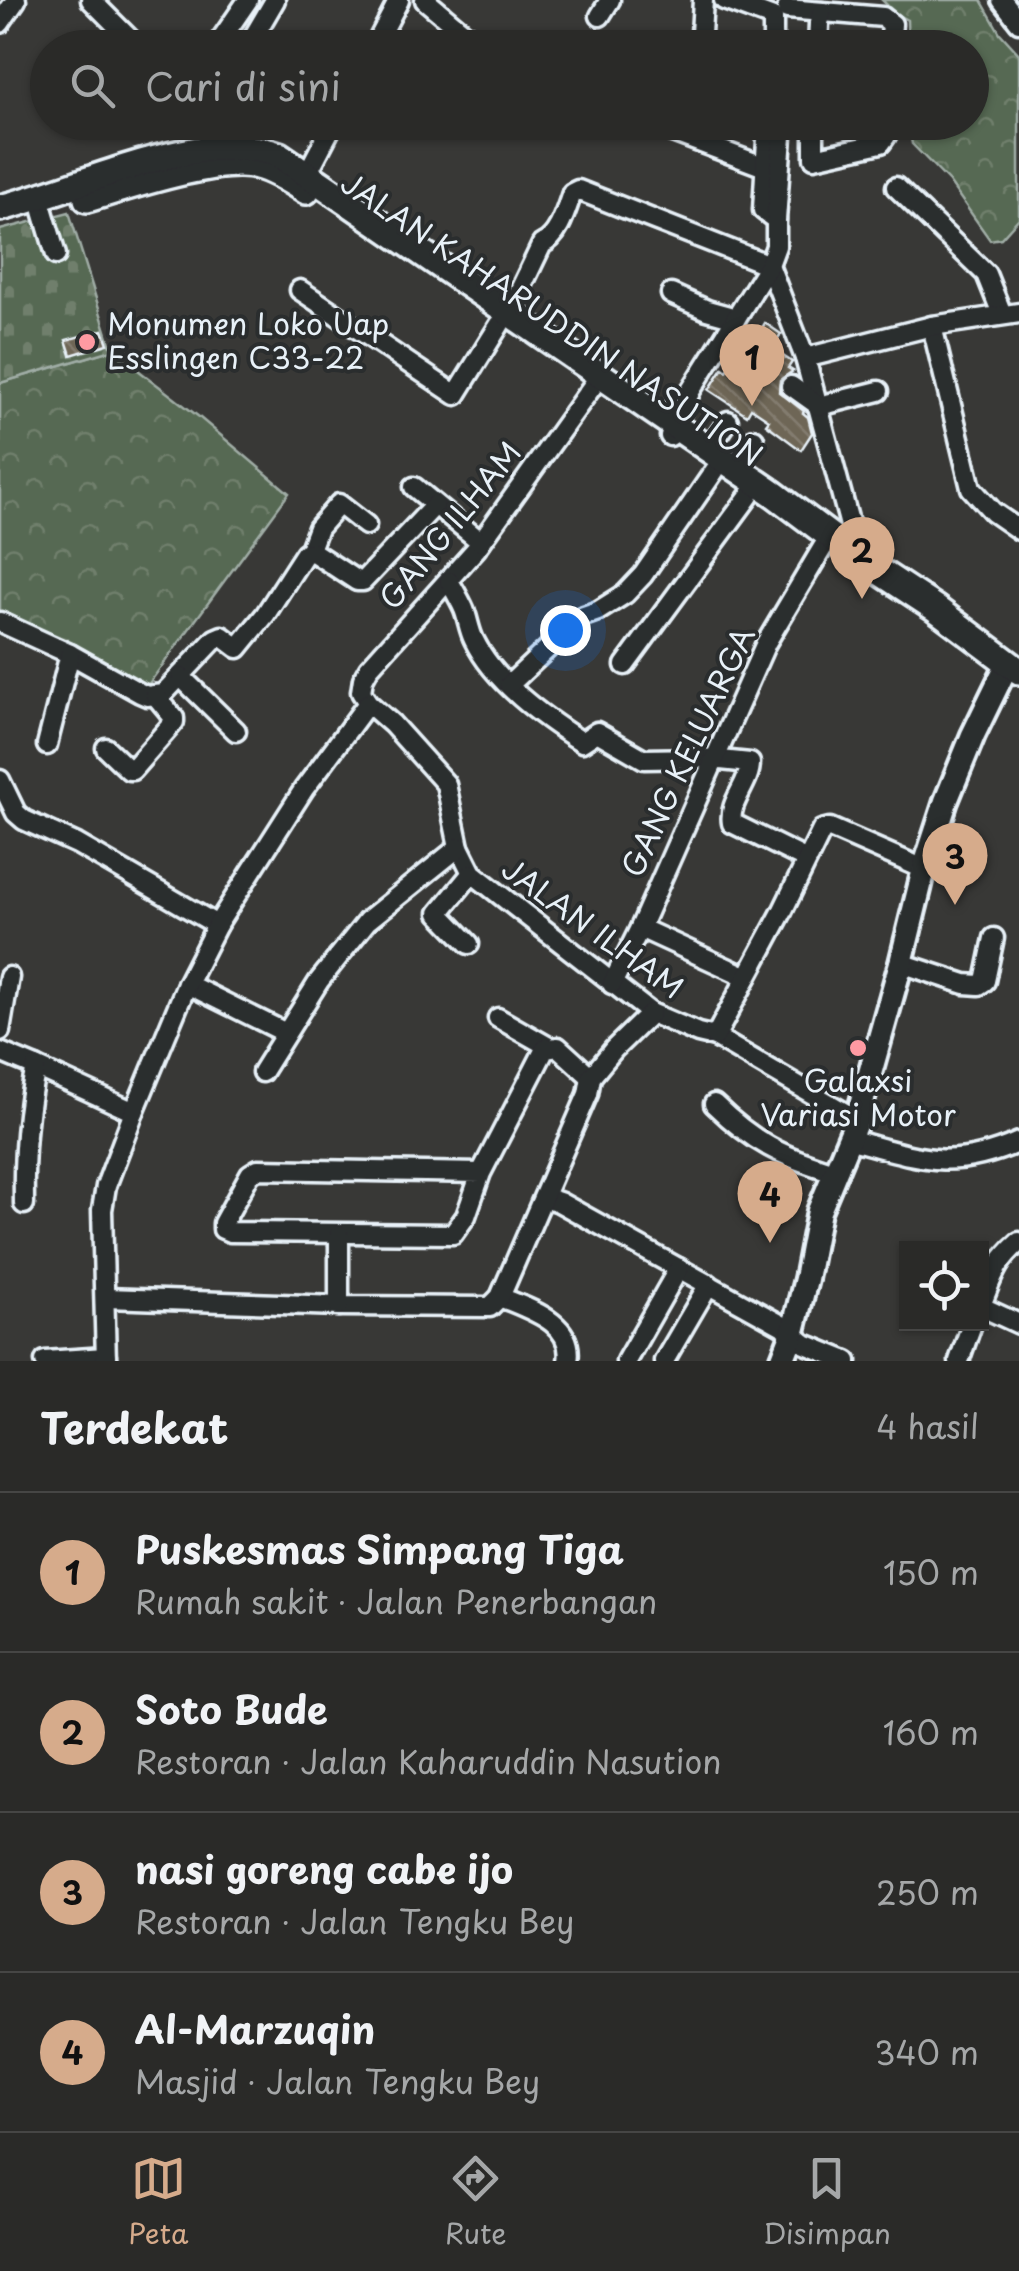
<!DOCTYPE html>
<html lang="id">
<head>
<meta charset="utf-8">
<style>
  body { margin:0; font-family:"Playpen Sans",sans-serif; background:#363634; color:#f1f3f6 }
  .controls { position:absolute; right:30px; bottom:30px; display:grid; overflow:hidden; border-radius:0px; box-shadow:0 2px 8px #0004 }
  .controls button { width:90px; height:90px; display:grid; place-items:center; padding:0; border:0; border-bottom:2px solid #464645; background:#2a2a28; color:#f1f3f6; font:50px sans-serif }
  .you { position:absolute; left:565px; top:630px; width:35px; height:35px; margin:-25px; border:8px solid #fff; border-radius:50%; background:#1a73e8; box-shadow:0 0 0 15px #1a73e833 }
  .badge { display:grid; place-items:center; width:65px; height:65px; border-radius:50%; background:#d6ab8b; color:#111; font-size:32px; font-weight:700 }
  .pin { position:absolute; translate:-50% -82px; filter:drop-shadow(0 2px 5px #0008) }
  .pin::after { content:''; position:absolute; top:52px; width:35px; height:30px; background:inherit; clip-path:polygon(0 0,100% 0,50% 100%) }
  .list { margin:0; padding:0; list-style:none }
  h2 { display:flex; justify-content:space-between; align-items:center; height:130px; margin:0; padding:0 40px; font-size:42px }
  h2 small { font-size:32px; font-weight:400; color:#a5a7a8 }
  .list li { display:grid; grid-template-columns:65px 1fr auto; gap:30px; align-items:center; box-sizing:border-box; height:160px; padding:0 40px; border-top:2px solid #464645 }
  .list b { display:block; font-size:38px; white-space:nowrap }
  .list p { margin:0; font-size:32px; white-space:nowrap; color:#a5a7a8 }
  .list em { font-size:32px; font-style:normal; color:#a5a7a8 }
  .icon { flex:none; width:55px; height:55px; fill:none; stroke:currentColor; stroke-width:2; stroke-linecap:round; stroke-linejoin:round }
  .map { position:relative; flex:none; width:1019px; height:1361px; overflow:hidden }
  .search { position:absolute; background:#2a2a28; box-shadow:0 2px 8px #0004; left:30px; right:30px; top:30px; height:110px; display:flex; align-items:center; gap:25px; box-sizing:border-box; padding:0 35px; border-radius:55px; color:#a5a7a8; font-size:38px }
  .sheet { height:770px; background:#2a2a28 }
  nav { display:flex; justify-content:space-around; align-items:center; box-sizing:border-box; height:140px; border-top:2px solid #464645; background:#2a2a28; font-size:28px; color:#a5a7a8 }
  nav a { display:grid; justify-items:center; gap:5px }
  nav .on { color:#d6ab8b }
  .map>svg:first-child { display:block }
  .forest { fill:url(#forest-crowns); stroke:#a0ada6; stroke-width:2.5 }
  .cemetery { fill:url(#cemetery-stones); stroke:#a0ada6; stroke-width:2.5 }
  .building { fill:url(#building-back-hatch); stroke:#e8f1f8; stroke-width:2.5 }
  .lines { fill:none; stroke-linecap:round; stroke-linejoin:round }
  .minor-casing { stroke:#e8f1f8; stroke-width:25 }
  .major-casing { stroke:#e8f1f8; stroke-width:30 }
  .highway-casing { stroke:#e8f1f8; stroke-width:32 }
  .minor { stroke:#2a2d2e; stroke-width:18 }
  .major { stroke:#2a2d2e; stroke-width:22 }
  .highway { stroke:#2a2d2e; stroke-width:25 }
  .poi-dot { fill:#ff9aa2; stroke:#2a2d2e; stroke-width:4 }
  .labels { text-anchor:middle; stroke-width:8; stroke-linejoin:round; paint-order:stroke }
  .street-label { font-size:30px; fill:#e8f1f8; stroke:#2a2d2e }
  .poi-label { font-size:30px; fill:#e8f1f8; stroke:#2a2d2e; text-anchor:start }
</style>
</head>
<body>
<div class="map">
<svg width="1019" height="1361" viewBox="0 0 1019 1361">
  <defs>
    <pattern id="forest-crowns" width="20" height="18" patternUnits="userSpaceOnUse" patternTransform="scale(2.5)"><rect width="20" height="18" fill="#576953"/><path d="M2 6a3 3 0 1 1 6 0M12 15a3 3 0 1 1 6 0" fill="none" stroke="#6f7f6c"/></pattern>
    <pattern id="cemetery-stones" width="16" height="16" patternUnits="userSpaceOnUse" patternTransform="scale(2.5)"><rect width="16" height="16" fill="#576953"/><path d="M2 7V4a2 2 0 0 1 4 0v3zM10 15v-3a2 2 0 0 1 4 0v3z" fill="#6f7f6c"/></pattern>
    <pattern id="building-back-hatch" width="6" height="6" patternUnits="userSpaceOnUse" patternTransform="scale(2.5)"><rect width="6" height="6" fill="#6e6656"/><path d="M-1 5l2 2M0 0l6 6M5-1l2 2" fill="none" stroke="#837c6f"/></pattern>
  </defs>
  <rect width="100%" height="100%" fill="#383836"/>
  <filter id="ink" filterUnits="userSpaceOnUse"><feTurbulence type="fractalNoise" baseFrequency=".01" numOctaves="2"/><feDisplacementMap in="SourceGraphic" scale="20" xChannelSelector="R" yChannelSelector="G"/><feConvolveMatrix kernelMatrix="1 2 1 2 8 2 1 2 1" color-interpolation-filters="sRGB"/></filter>
  <g filter="url(#ink)">
    <!-- forest -->
    <g class="forest">
      <path d="M882 0H981L1000 33 1019 54V218L1001 238 990 240 949 182 912 144 908 123 972 122V48L908 47 907 20 896 14Z"/>
      <path d="M112 350 199 417 289 493 145 689 0 617V383Z"/>
    </g>
    <!-- cemetery -->
    <path class="cemetery" d="M69 212 112 350 0 383V230Z"/>
    <!-- building -->
    <g class="building">
      <path d="M765 323 781 334 771 348 792 362 788 368 793 371 780 380 779 392 804 411 803 413 808 417 812 433 801 450 766 424 769 420 751 408 747 415 709 390 723 368 727 371 752 333 757 336Z"/>
      <path d="M103 330 108 344 71 355 66 340Z"/>
    </g>
    <g class="lines">
      <!-- minor casing -->
      <g class="minor-casing">
        <g id="minor">
          <path d="M91 0 139 48"/>
          <path d="M425 0 482 48"/>
          <path d="M724 0 773 18V48"/>
          <path d="M1002 0 1019 22"/>
          <path d="M787 9 883 17 892 24 890 48"/>
          <path d="M600 16 610 0"/>
          <path d="M0 23 16 0"/>
          <path d="M215 48 248 0"/>
          <path d="M247 48 275 0"/>
          <path d="M374 48 399 0"/>
          <path d="M696 48 701 34 703 0"/>
          <path d="M818 48 819 23 822 12"/>
          <path d="M220 122 245 148 246 151"/>
          <path d="M646 122 765 167"/>
          <path d="M768 122 763 210 776 220"/>
          <path d="M814 122V158L881 143 886 136V122"/>
          <path d="M307 174 334 122"/>
          <path d="M896 187 986 274 1002 314"/>
          <path d="M43 211 56 255"/>
          <path d="M300 290 456 395 500 324"/>
          <path d="M671 294 707 310 736 318"/>
          <path d="M509 313 542 244C559 237 566 210 572 193L578 190 769 265 805 358 859 559"/>
          <path d="M932 326 971 488 993 512 1019 530"/>
          <path d="M805 358 932 326 1019 313"/>
          <path d="M594 384 476 549 369 668 363 679 361 692 368 703 392 724 446 784 459 847 472 873 651 1013 698 1033 715 1037 857 1120"/>
          <path d="M791 386 819 406 879 391"/>
          <path d="M670 436 691 390 769 265 776 246V220L783 122"/>
          <path d="M708 450 728 421"/>
          <path d="M733 467 754 439"/>
          <path d="M414 487 481 542"/>
          <path d="M309 552 318 528 339 504 366 525"/>
          <path d="M449 581C454 590 460 600 464 609 468 619 469 630 474 640 494 682 543 717 582 742L597 732 644 759 701 758 750 763C750 784 728 802 732 823L807 860"/>
          <path d="M0 622 70 654 140 693 147 696 163 694 215 639 222 636 238 648 265 615 305 553 313 552 357 581H363L435 505"/>
          <path d="M625 665 749 496"/>
          <path d="M181 677 236 731"/>
          <path d="M509 685 581 617 598 611 625 594 643 575 715 470"/>
          <path d="M47 745 70 654"/>
          <path d="M106 748 129 770H132L174 722V718L155 695"/>
          <path d="M0 780 16 813 24 820 77 844 217 925"/>
          <path d="M640 928 747 977"/>
          <path d="M469 944 439 913 472 873"/>
          <path d="M901 963 965 984 979 985 985 981 994 938"/>
          <path d="M187 984 286 1033"/>
          <path d="M612 984 640 928 766 643 823 547"/>
          <path d="M498 1018 549 1047"/>
          <path d="M0 1031 9 977"/>
          <path d="M715 1037 782 912 822 830 830 828 924 869"/>
          <path d="M0 1052 36 1067 134 1112"/>
          <path d="M262 1072 319 981 367 921 459 847"/>
          <path d="M714 1104C754 1143 781 1156 834 1172"/>
          <path d="M848 1139C917 1157 949 1173 1019 1142"/>
          <path d="M481 1173 258 1169 250 1174 223 1223V1229L230 1232 453 1234 466 1216 481 1173 545 1049 558 1047 591 1077"/>
          <path d="M544 1197 559 1202 785 1327 803 1343 847 1361"/>
          <path d="M24 1204C23 1157 26 1112 36 1067"/>
          <path d="M500 1297C528 1309 575 1322 568 1361"/>
          <path d="M106 1298 339 1306 490 1307 500 1297 588 1094 591 1077 614 1049 651 1013"/>
          <path d="M982 1303C993 1275 996 1262 1019 1242"/>
          <path d="M339 1306V1234"/>
          <path d="M982 1307 1019 1324"/>
          <path d="M45 1361 106 1357"/>
          <path d="M106 1361 102 1210 106 1186 134 1112 187 984 217 925 304 789 368 703"/>
          <path d="M626 1361 679 1268"/>
          <path d="M664 1361 709 1284"/>
          <path d="M959 1361 972 1324"/>
        </g>
      </g>
      <!-- major casing -->
      <g class="major-casing">
        <path id="major" d="M782 1361 792 1335 806 1279 819 1211 857 1120 901 963 924 869 946 801 973 735 1008 663"/>
      </g>
      <!-- highway casing -->
      <g class="highway-casing">
        <g id="highway">
          <path d="M87 199C127 187 219 156 257 166 274 170 292 182 306 191"/>
          <path d="M0 208C79 189 200 126 279 155L774 494 859 558 935 608 1019 671"/>
        </g>
      </g>
      <!-- minor -->
      <use href="#minor" class="minor"/>
      <!-- major -->
      <use href="#major" class="major"/>
      <!-- highway -->
      <use href="#highway" class="highway"/>
    </g>
  </g>
  <!-- markers -->
  <g class="poi-dot">
    <circle cx="87" cy="342" r="10"/>
    <circle cx="858" cy="1048" r="10"/>
  </g>
  <g class="labels">
    <!-- street labels -->
    <g class="street-label">
      <text transform="translate(551 320) rotate(34)" y="10">JALAN KAHARUDDIN NASUTION</text>
      <text transform="translate(451 526) rotate(-51)" y="10">GANG ILHAM</text>
      <text transform="translate(689 752) rotate(-65)" y="10">GANG KELUARGA</text>
      <text transform="translate(592 929) rotate(36)" y="10">JALAN ILHAM</text>
    </g>
    <!-- poi labels -->
    <g class="poi-label">
      <text x="107" y="335">Monumen Loko Uap<tspan x="107" dy="34">Esslingen C33-22</tspan></text>
      <text x="858" y="1092" text-anchor="middle">Galaxsi<tspan x="858" dy="34">Variasi Motor</tspan></text>
    </g>
  </g>
</svg>
<div class="controls">
<button><svg class="icon" aria-label="locate" viewBox="0 0 24 24"><circle cx="12" cy="12" r="6"/><path d="M12 2v4M12 18v4M2 12h4M18 12h4"/></svg></button>
</div>
<div class="you"></div>
<div class="pin badge" style="left:752px;top:406px">1</div>
<div class="pin badge" style="left:862px;top:599px">2</div>
<div class="pin badge" style="left:955px;top:905px">3</div>
<div class="pin badge" style="left:770px;top:1243px">4</div>
<div class="search"><svg class="icon" aria-label="search" viewBox="0 0 24 24"><circle cx="10" cy="10" r="6"/><path d="M15 15l6 6"/></svg>Cari di sini</div>
</div>
<section class="sheet">
<h2>Terdekat<small>4 hasil</small></h2>
<ul class="list">
<li><span class="badge">1</span><div><b>Puskesmas Simpang Tiga</b><p>Rumah sakit · Jalan Penerbangan</p></div><em>150 m</em></li>
<li><span class="badge">2</span><div><b>Soto Bude</b><p>Restoran · Jalan Kaharuddin Nasution</p></div><em>160 m</em></li>
<li><span class="badge">3</span><div><b>nasi goreng cabe ijo</b><p>Restoran · Jalan Tengku Bey</p></div><em>250 m</em></li>
<li><span class="badge">4</span><div><b>Al-Marzuqin</b><p>Masjid · Jalan Tengku Bey</p></div><em>340 m</em></li>
</ul>
</section>
<nav>
<a class="on"><svg class="icon" aria-label="map" viewBox="0 0 24 24"><path d="M3 6l6-2 6 2 6-2v14l-6 2-6-2-6 2zM9 4v14M15 6v14"/></svg>Peta</a>
<a><svg class="icon" aria-label="directions" viewBox="0 0 24 24"><path d="M12 3l9 9-9 9-9-9zM9 14v-3h6M13 9l2 2-2 2"/></svg>Rute</a>
<a><svg class="icon" aria-label="saved" viewBox="0 0 24 24"><path d="M7 4h10v16l-5-4-5 4z"/></svg>Disimpan</a>
</nav>
</body>
</html>
